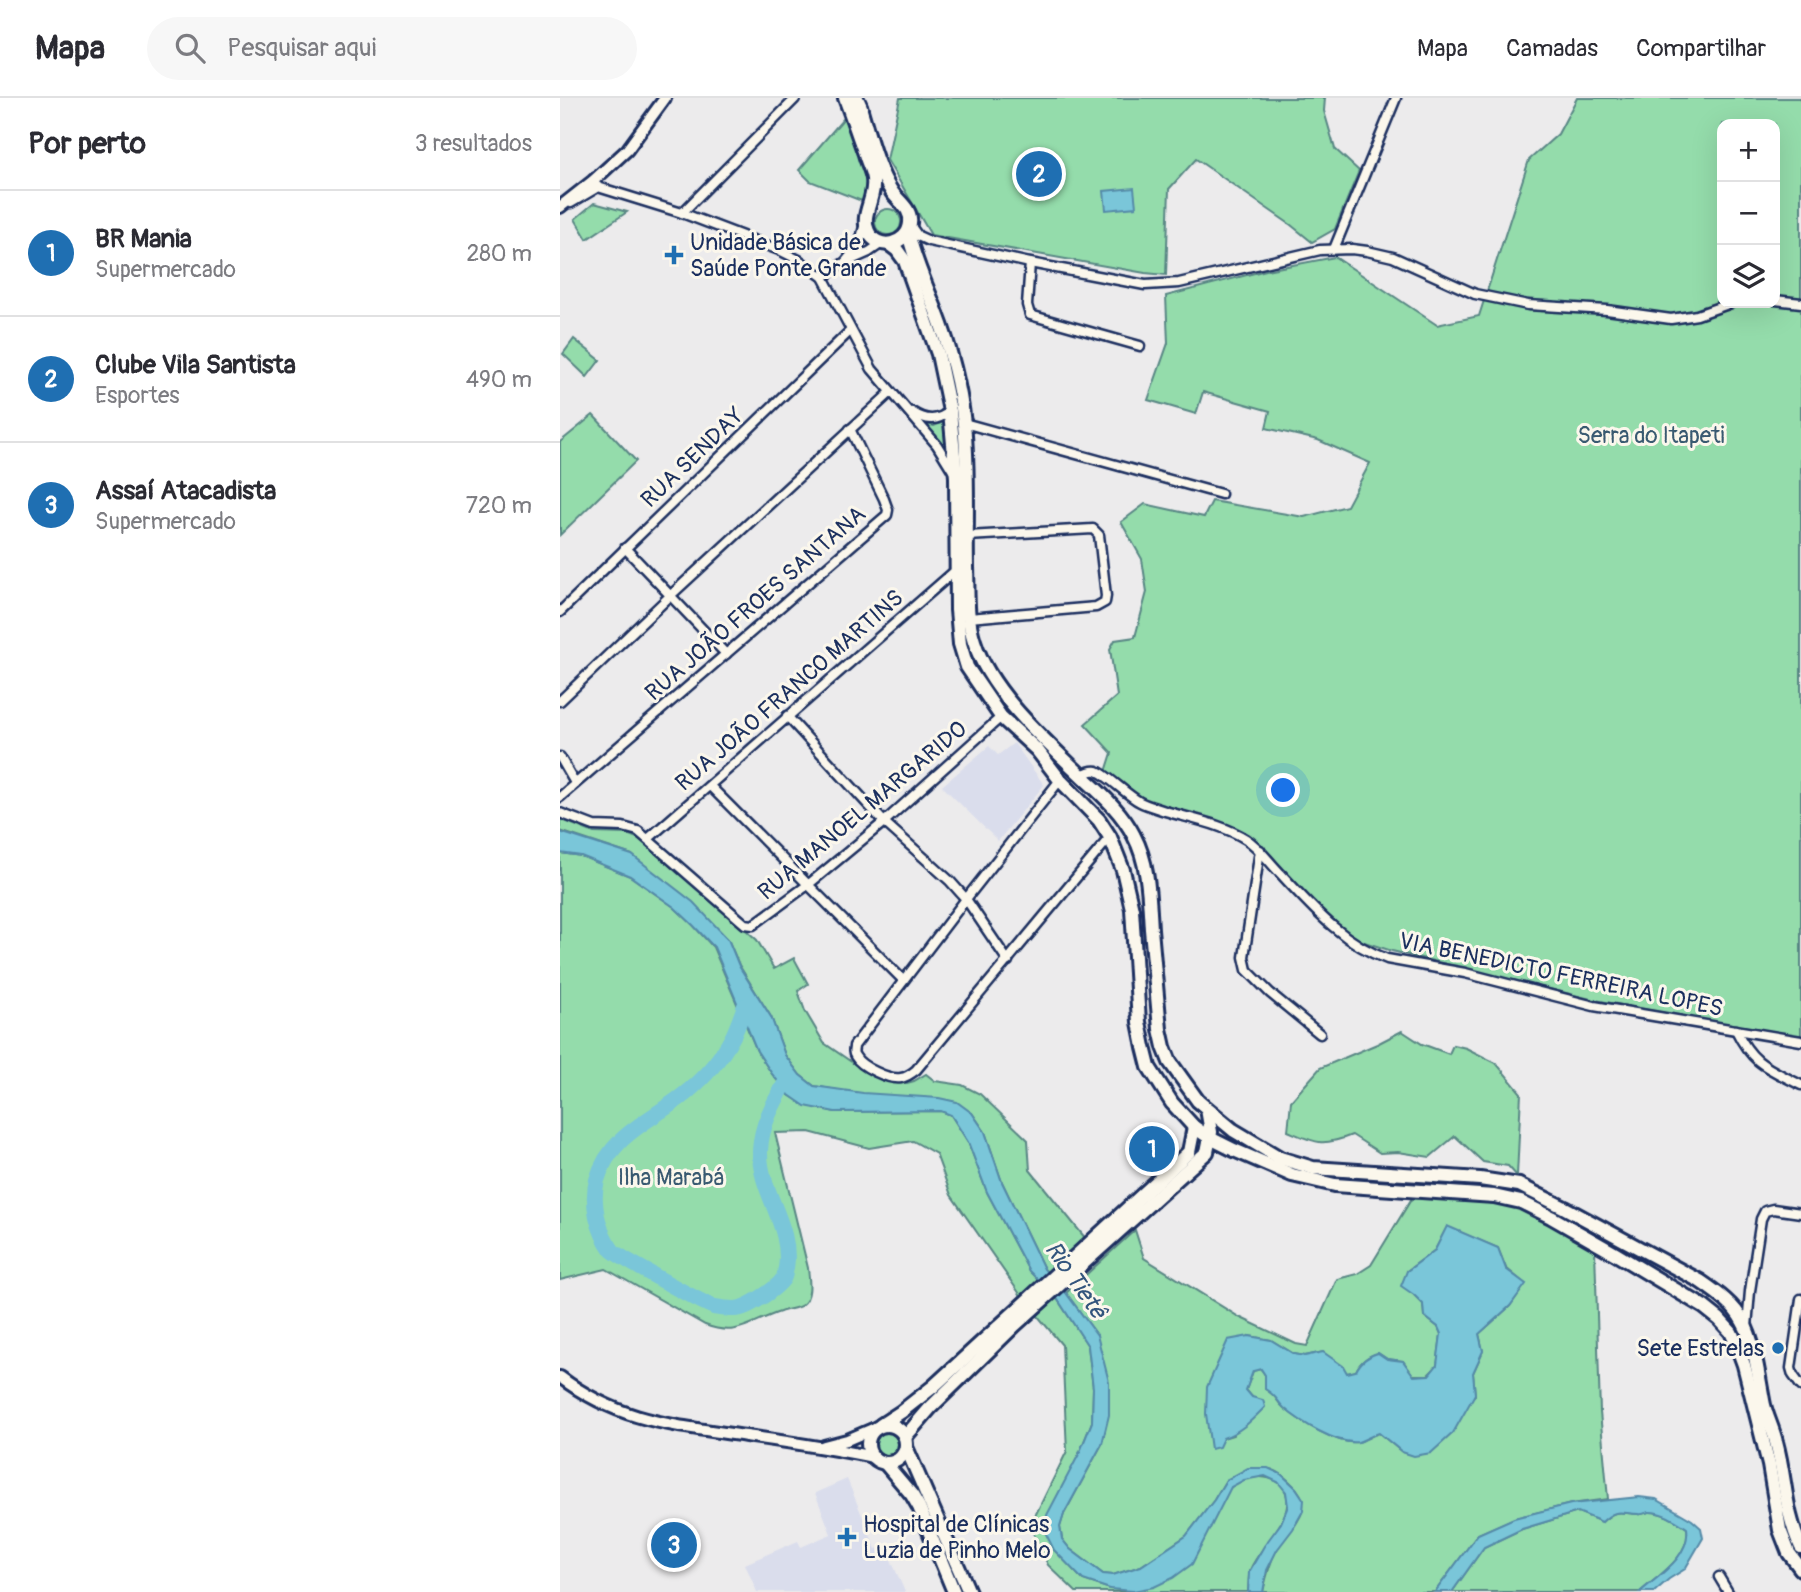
<!DOCTYPE html>
<html lang="pt">
<head>
<meta charset="utf-8">
<style>
  body { margin:0; font-family:Pangolin,sans-serif; background:#f7f7f7; color:#2b2b33 }
  .controls { position:absolute; right:21px; top:21px; display:grid; overflow:hidden; border-radius:14px; box-shadow:0 7px 28px #0002 }
  .controls button { width:63px; height:63px; display:grid; place-items:center; padding:0; border:0; border-bottom:2px solid #e1e1e2; background:#fff; color:#2b2b33; font:35px sans-serif }
  .you { position:absolute; left:724px; top:693px; width:24px; height:24px; margin:-18px; border:5px solid #fff; border-radius:50%; background:#1a73e8; box-shadow:0 0 0 10px #1a73e833 }
  .badge { display:grid; place-items:center; width:46px; height:46px; border-radius:50%; background:#1f6fb2; color:#fff; font-size:23px; font-weight:700 }
  .pin { position:absolute; translate:-50% -50%; border:4px solid #fff; box-shadow:0 2px 7px #0006 }
  .list { margin:0; padding:0; list-style:none }
  h2 { display:flex; justify-content:space-between; align-items:center; height:91px; margin:0; padding:0 28px; font-size:30px }
  h2 small { font-size:23px; font-weight:400; color:#7c7c81 }
  .list li { display:grid; grid-template-columns:46px 1fr auto; gap:21px; align-items:center; box-sizing:border-box; height:126px; padding:0 28px; border-top:2px solid #e1e1e2 }
  .list b { display:block; font-size:26px; white-space:nowrap }
  .list p { margin:0; font-size:23px; white-space:nowrap; color:#7c7c81 }
  .list em { font-size:23px; font-style:normal; color:#7c7c81 }
  .icon { flex:none; width:38px; height:38px; fill:none; stroke:currentColor; stroke-width:2; stroke-linecap:round; stroke-linejoin:round }
  .map { position:relative; flex:none; width:1241px; height:1494px; overflow:hidden }
  header { display:flex; align-items:center; gap:42px; box-sizing:border-box; height:98px; padding:0 35px; background:#fff; border-bottom:2px solid #e1e1e2 }
  header strong { font-size:33px }
  nav { display:flex; gap:38px; margin-inline-start:auto; font-size:24px }
  .search { width:490px; height:63px; background:#f7f7f7; display:flex; align-items:center; gap:18px; box-sizing:border-box; padding:0 24px; border-radius:38px; color:#7c7c81; font-size:26px }
  main { display:flex }
  aside { flex:1; background:#fff }
  .map>svg:first-child { display:block }
  .built { fill:#daddec }
  .green { fill:#94dcab; stroke:#588684; stroke-width:2; fill-rule:evenodd }
  .water { fill:#7ac6d9; stroke:#548aa8; stroke-width:2 }
  .lines { fill:none; stroke-linecap:round; stroke-linejoin:round }
  .river { stroke:#7ac6d9; stroke-width:16 }
  .street-casing { stroke:#1b2f5e; stroke-width:13 }
  .secondary-casing { stroke:#1b2f5e; stroke-width:16 }
  .primary-casing { stroke:#1b2f5e; stroke-width:18 }
  .highway-casing { stroke:#1b2f5e; stroke-width:19 }
  .street { stroke:#fbf7ec; stroke-width:8 }
  .secondary { stroke:#fbf7ec; stroke-width:10 }
  .primary { stroke:#fbf7ec; stroke-width:12 }
  .highway { stroke:#fbf7ec; stroke-width:14 }
  .poi-dot { fill:#1f6fb2; stroke:#fbf7ec; stroke-width:2.5 }
  .labels { text-anchor:middle; stroke-width:6; stroke-linejoin:round; paint-order:stroke }
  .poi-label { font-size:23px; fill:#1b2f5e; stroke:#fbf7ec; text-anchor:start }
  .park-label { font-size:23px; fill:#395a71; stroke:#fbf7ec }
  .street-label { font-size:23px; fill:#1b2f5e; stroke:#fbf7ec }
  .water-label { font-size:24px; font-style:italic; fill:#33557d; stroke:#fbf7ec }
</style>
</head>
<body>
<header>
<strong>Mapa</strong>
<div class="search"><svg class="icon" aria-label="search" viewBox="0 0 24 24"><circle cx="10" cy="10" r="6"/><path d="M15 15l6 6"/></svg>Pesquisar aqui</div>
<nav><a>Mapa</a><a>Camadas</a><a>Compartilhar</a></nav>
</header>
<main>
<aside>
<h2>Por perto<small>3 resultados</small></h2>
<ul class="list">
<li><span class="badge">1</span><div><b>BR Mania</b><p>Supermercado</p></div><em>280 m</em></li>
<li><span class="badge">2</span><div><b>Clube Vila Santista</b><p>Esportes</p></div><em>490 m</em></li>
<li><span class="badge">3</span><div><b>Assaí Atacadista</b><p>Supermercado</p></div><em>720 m</em></li>
</ul>
</aside>
<div class="map">
<svg width="1241" height="1494" viewBox="0 0 1241 1494">
  <rect width="100%" height="100%" fill="#ecebec"/>
  <filter id="ink" filterUnits="userSpaceOnUse"><feTurbulence type="fractalNoise" baseFrequency=".0143" numOctaves="2"/><feDisplacementMap in="SourceGraphic" scale="14" xChannelSelector="R" yChannelSelector="G"/><feConvolveMatrix kernelMatrix="1 2 1 2 8 2 1 2 1" color-interpolation-filters="sRGB"/></filter>
  <g filter="url(#ink)">
    <!-- built -->
    <g class="built">
      <path d="M454 645 484 687 438 743 382 688 429 648 438 657Z"/>
      <path d="M287 1381 316 1451 325 1448 345 1494H197L185 1466 238 1443 241 1449 271 1436 255 1395Z"/>
    </g>
    <!-- green -->
    <g class="green">
      <path d="M340 0H765L764 13 775 51 799 73 775 131 752 144 731 127 636 61 609 91 606 177 585 175 371 137 327 62Z"/>
      <path d="M1017 0H1241V940L1035 902 832 853 792 840 774 826 697 743 677 731 578 701 546 674 552 655 525 626 557 598 550 551 555 542 575 539 587 494 582 461 561 424 585 406 644 419 652 403 744 419 787 408 810 365 758 342 706 330 710 313 643 294 636 316 588 302 608 245 606 198 706 172 775 159 877 227 919 218 969 62 998 36ZM1162 26H1215V205H1162Z"/>
      <path d="M284 20 308 81 307 105 250 83 239 72Z"/>
      <path d="M34 105 67 114 27 141 15 121Z"/>
      <circle cx="328" cy="124" r="13"/>
      <path d="M14 241 40 262 27 279 3 256Z"/>
      <path d="M33 317 76 363 0 437V344Z"/>
      <path d="M386 323 390 358 383 347 362 325 374 328Z"/>
      <path d="M0 721 34 735 67 736 90 745 197 842 214 871 234 860 248 886 238 893 245 913 264 945 312 978 347 985 354 983 366 976 375 983 402 987 420 996 468 1042 470 1072 526 1141 489 1176 484 1171 442 1084 425 1034 412 1015 254 988 240 977 225 957 211 919 179 867 168 841 72 757 0 733Z"/>
      <path d="M0 755 21 758 70 778 114 809 133 827 153 849 197 953 212 976 229 997 245 1007 275 1014 381 1013 391 1017 408 1044 427 1094 469 1173 498 1202 528 1248 533 1290 532 1324 519 1356 494 1452 523 1482 550 1491 573 1493 662 1404C665 1400 667 1394 670 1390 684 1375 719 1374 726 1395 735 1421 699 1449 690 1472 688 1479 689 1487 688 1494H516L488 1467 470 1428 507 1353 502 1247 462 1199 391 1097 376 1056 353 1043 309 1050 249 1034 215 1035 248 1170C249 1181 253 1199 242 1207 237 1211 226 1211 220 1214 191 1223 178 1240 145 1227L46 1171 0 1182Z"/>
      <path d="M842 933 862 946 889 956 893 947 906 950 936 965 961 995 957 1078 948 1068 923 1064 895 1038 870 1059 838 1054 820 1055 792 1037C762 1049 756 1045 728 1033L731 1003 760 970 817 946Z"/>
      <path d="M852 1100C883 1101 923 1099 952 1107 978 1114 1011 1137 1035 1151L1040 1314 1048 1401 1011 1406 955 1420 918 1436 875 1494H703C706 1480 709 1466 716 1453 730 1429 760 1411 731 1385 725 1379 716 1371 708 1371 700 1370 675 1380 666 1382L654 1402 626 1438 581 1468 553 1477 543 1476 510 1451 502 1441 500 1429 504 1416 542 1346 537 1237 506 1195 575 1132 584 1160 679 1219 736 1246 747 1248 777 1181 797 1176 811 1167ZM887 1129 938 1150 946 1170 965 1186 950 1208 919 1236 923 1253 913 1275 915 1297 842 1354 819 1335C812 1337 805 1342 798 1344 777 1347 740 1323 724 1310 715 1302 718 1299 705 1291V1277L701 1271 693 1273 686 1292 692 1299 673 1337 663 1340 689 1238 711 1242 734 1256 745 1258 763 1254 787 1275 796 1273C800 1264 809 1257 818 1255L827 1261 843 1263 853 1277H868L877 1268 881 1236 878 1229 864 1218 863 1206 854 1197 847 1173 875 1152Z"/>
      <circle cx="328" cy="1345" r="13"/>
      <path d="M1018 1414 1042 1424C1058 1409 1061 1416 1079 1416 1083 1417 1086 1414 1090 1414 1103 1414 1116 1423 1127 1430 1131 1458 1099 1477 1080 1494H892L924 1449 962 1431Z"/>
    </g>
    <!-- water -->
    <g class="water">
      <path d="M574 90 576 109 546 112 544 93Z"/>
      <path d="M0 734 72 757 133 804 168 841 179 868 211 919 225 957 240 977 254 988 303 995 379 1000 397 1004 412 1015 425 1034 442 1084 484 1171 506 1195 537 1237 549 1284V1317L542 1346 504 1416 500 1429 502 1441 510 1451 543 1476 553 1477 581 1468 626 1438 654 1402 666 1382 688 1370H708L721 1376 736 1390 744 1402 743 1413 733 1431 717 1452 707 1472 703 1494H688L689 1474 704 1448 721 1425 728 1408 726 1394 718 1384 705 1378 684 1382 671 1389 632 1466 613 1480 594 1489 573 1493 550 1491 523 1482 494 1452 486 1436 487 1417 519 1356 532 1324 533 1290 528 1248 498 1202 469 1173 427 1094 408 1044 391 1017 381 1013 275 1014 245 1008 229 997 212 976 197 953 154 849 133 827 114 809 70 778 21 758 0 755Z"/>
      <path d="M887 1128 938 1150 946 1171 966 1186 950 1208 919 1236 923 1253 913 1275 915 1296 893 1335 871 1355 854 1358 842 1354 819 1335C812 1337 805 1342 798 1344 777 1347 739 1323 724 1310 715 1301 718 1299 705 1291V1277L701 1271 693 1273 686 1292 692 1299 703 1302 705 1309C692 1322 681 1334 663 1340L659 1349 651 1351 646 1316 647 1289 668 1242 689 1238 711 1242 734 1256 745 1258 763 1254 783 1268 787 1275 796 1273C800 1264 809 1257 818 1255L827 1261 843 1263 854 1278 869 1277 877 1267 881 1236 878 1229 864 1218 863 1206 854 1197 841 1188 847 1173 875 1152Z"/>
      <path d="M1079 1399 1096 1401 1132 1422 1141 1430 1143 1440 1125 1471 1109 1481 1094 1494H1080C1098 1478 1131 1458 1127 1430 1116 1423 1103 1414 1090 1414 1086 1414 1083 1417 1079 1416 1062 1416 1057 1409 1042 1424L1018 1414 962 1431 924 1449 892 1494H875L918 1436 954 1420 1011 1406Z"/>
    </g>
    <g class="lines">
      <!-- river -->
      <path class="river" d="M185 908C181 918 178 928 173 938 162 959 144 980 126 995 93 1022 50 1036 37 1082 31 1105 38 1133 52 1152 57 1158 144 1206 154 1209 160 1210 169 1211 175 1211 187 1211 216 1191 223 1181 225 1179 225 1173 226 1170 233 1128 199 1094 200 1053 201 1027 213 1006 226 984"/>
      <!-- street casing -->
      <g class="street-casing">
        <g id="street">
          <path d="M33 83 38 89 122 115 219 152 239 162 263 179 312 271 377 347 393 373"/>
          <path d="M11 105 38 89"/>
          <path d="M122 115 235 1"/>
          <path d="M350 127 358 138 369 143 470 165 585 187 619 185 760 152 792 151 807 153 833 159 915 196 968 207 1047 212 1111 221 1137 217 1171 205"/>
          <path d="M774 151 836 0"/>
          <path d="M286 163 299 147 304 129"/>
          <path d="M470 165 467 207 470 217 580 248"/>
          <path d="M263 179 284 165 309 154 322 145"/>
          <path d="M1215 202 1241 205"/>
          <path d="M352 314C366 323 377 324 390 313"/>
          <path d="M404 325 661 396"/>
          <path d="M407 438 533 431 539 437 546 498 545 504 536 509 409 520"/>
          <path d="M65 450 166 556"/>
          <path d="M0 514 290 233"/>
          <path d="M0 603 111 497 331 294"/>
          <path d="M227 618 324 724 390 783 406 801 448 863"/>
          <path d="M0 659 15 685"/>
          <path d="M522 677C527 674 531 672 537 673 545 675 568 698 580 704 588 708 597 710 605 713 632 721 662 726 686 741 700 750 708 763 720 775 751 808 782 845 827 861L905 875 1034 908 1241 943"/>
          <path d="M500 682 406 801 294 948C294 953 292 954 295 958 301 969 329 982 341 980 347 979 351 976 356 972L550 739"/>
          <path d="M150 688 343 882"/>
          <path d="M0 699 327 417 328 412 324 401 290 331"/>
          <path d="M0 715 34 728 63 729 78 733 185 826 193 827 249 786 324 724 441 619"/>
          <path d="M88 741 396 472"/>
          <path d="M700 752 684 859 687 872 710 895 760 936"/>
          <path d="M1176 932C1193 967 1208 970 1241 987"/>
          <path d="M1241 1201 1231 1270 1233 1277 1241 1288"/>
          <path d="M1187 1229 1190 1193 1201 1121 1205 1113 1213 1111 1241 1115"/>
          <path d="M1159 1479 1168 1494"/>
        </g>
      </g>
      <!-- secondary casing -->
      <g class="secondary-casing">
        <g id="secondary">
          <path d="M0 109 33 83 67 52 105 0"/>
          <path d="M0 1279C61 1325 114 1327 186 1338 228 1344 270 1350 313 1359"/>
          <path d="M264 1348 287 1342 315 1330"/>
        </g>
      </g>
      <!-- primary casing -->
      <g class="primary-casing">
        <g id="primary">
          <path d="M285 0C292 18 298 37 305 56 307 64 312 73 313 81 316 100 300 117 308 133 317 154 348 147 350 125 352 111 339 104 332 94 317 72 308 35 300 9"/>
          <path d="M348 134C354 162 366 187 376 213 390 249 400 288 404 326 409 374 406 422 407 469 408 494 406 519 414 543 430 595 488 645 526 682 544 698 563 716 574 738 589 766 589 800 591 831 594 864 597 898 600 931L604 949 610 964 638 1003 673 1032 720 1060 753 1070 920 1081 959 1087 1005 1110 1140 1183C1156 1194 1174 1206 1183 1224 1194 1242 1199 1281 1203 1302 1205 1316 1213 1330 1216 1344 1226 1380 1224 1413 1241 1449"/>
          <path d="M329 146 337 152 345 163 378 256 390 313 396 379 397 512 400 546 407 569 441 619 477 652 500 682 539 722 550 739 563 772 572 811 579 924 584 949 589 969 612 1005 634 1029 650 1040 674 1052 732 1077 775 1087 934 1098 961 1104 991 1119 1054 1155 1144 1209 1159 1221 1171 1234 1176 1245 1184 1267 1209 1367 1220 1432 1229 1455 1241 1471"/>
          <circle cx="327" cy="1346" r="19"/>
          <path d="M321 1327 341 1314 374 1288 629 1054 634 1029"/>
          <path d="M345 1339 370 1310 455 1227 647 1054 651 1034 647 1011"/>
          <path d="M346 1349 409 1494"/>
          <path d="M325 1365 352 1397 359 1409 394 1494"/>
        </g>
      </g>
      <!-- highway casing -->
      <g class="highway-casing">
        <path id="highway" d="M296 0 300 9"/>
      </g>
      <!-- street -->
      <use href="#street" class="street"/>
      <!-- secondary -->
      <use href="#secondary" class="secondary"/>
      <!-- primary -->
      <use href="#primary" class="primary"/>
      <!-- highway -->
      <use href="#highway" class="highway"/>
    </g>
  </g>
  <!-- markers -->
  <g class="poi-dot">
    <path d="M110.5 146.5h7v7h7v7h-7v7h-7v-7h-7v-7h7z"/>
    <circle cx="1218" cy="1250" r="7"/>
    <path d="M283.5 1428.5h7v7h7v7h-7v7h-7v-7h-7v-7h7z"/>
  </g>
  <g class="labels">
    <!-- poi labels -->
    <g class="poi-label">
      <text x="130" y="152">Unidade Básica de<tspan x="130" dy="26">Saúde Ponte Grande</tspan></text>
      <text x="1204" y="1258" text-anchor="end">Sete Estrelas</text>
      <text x="303" y="1434">Hospital de Clínicas<tspan x="303" dy="26">Luzia de Pinho Melo</tspan></text>
    </g>
    <!-- park labels -->
    <g class="park-label">
      <text x="1091" y="345">Serra do Itapeti</text>
      <text x="111" y="1087">Ilha Marabá</text>
    </g>
    <!-- street labels -->
    <g class="street-label">
      <text transform="translate(132 359) rotate(-44)" y="8">RUA SENDAY</text>
      <text transform="translate(195 505) rotate(-41)" y="8">RUA JOÃO FROES SANTANA</text>
      <text transform="translate(229 592) rotate(-41)" y="8">RUA JOÃO FRANCO MARTINS</text>
      <text transform="translate(302 712) rotate(-40)" y="8">RUA MANOEL MARGARIDO</text>
      <text transform="translate(1001 876) rotate(12)" y="8">VIA BENEDICTO FERREIRA LOPES</text>
    </g>
    <!-- water labels -->
    <g class="water-label">
      <text transform="translate(516 1182) rotate(55)" y="8">Rio Tietê</text>
    </g>
  </g>
</svg>
<div class="controls">
<button>+</button>
<button>−</button>
<button><svg class="icon" aria-label="layers" viewBox="0 0 24 24"><path d="M12 4l9 5-9 5-9-5zM3 14l9 5 9-5"/></svg></button>
</div>
<div class="you"></div>
<div class="pin badge" style="left:592px;top:1051px">1</div>
<div class="pin badge" style="left:479px;top:76px">2</div>
<div class="pin badge" style="left:114px;top:1447px">3</div>
</div>
</main>
</body>
</html>
